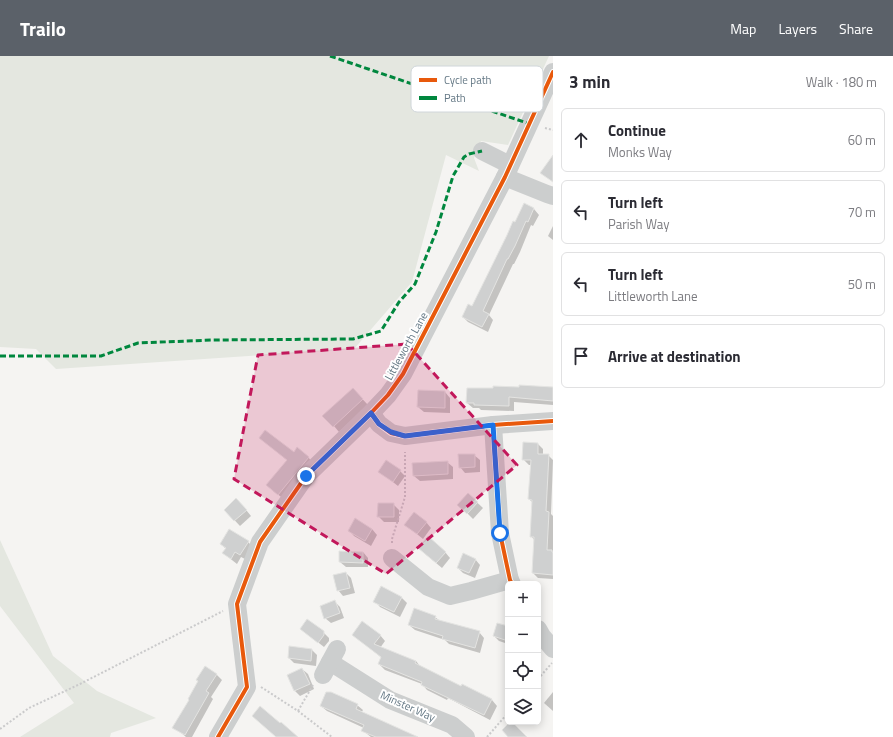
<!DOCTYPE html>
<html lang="en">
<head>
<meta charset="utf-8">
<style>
  body { margin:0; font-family:"Titillium Web",sans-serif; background:#f7f7f7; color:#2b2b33 }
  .controls { position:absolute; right:12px; bottom:12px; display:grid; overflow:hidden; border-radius:6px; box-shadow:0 2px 10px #0003 }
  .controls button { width:36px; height:36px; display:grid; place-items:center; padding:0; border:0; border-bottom:1px solid #e1e1e2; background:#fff; color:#2b2b33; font:20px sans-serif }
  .stop { position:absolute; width:12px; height:12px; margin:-9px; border:3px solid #1a73e8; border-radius:50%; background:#fff }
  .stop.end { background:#1a73e8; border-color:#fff; box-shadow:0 1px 4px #0008 }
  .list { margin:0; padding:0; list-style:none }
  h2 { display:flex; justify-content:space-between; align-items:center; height:52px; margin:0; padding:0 16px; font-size:17px }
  h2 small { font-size:13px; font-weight:400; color:#7c7c81 }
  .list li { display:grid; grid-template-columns:26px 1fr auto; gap:12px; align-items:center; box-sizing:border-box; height:64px; margin:0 8px 8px; padding:0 8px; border:1px solid #e1e1e2; border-radius:6px }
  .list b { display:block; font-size:15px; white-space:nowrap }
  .list p { margin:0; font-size:13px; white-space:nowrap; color:#7c7c81 }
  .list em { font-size:13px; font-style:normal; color:#7c7c81 }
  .icon { flex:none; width:22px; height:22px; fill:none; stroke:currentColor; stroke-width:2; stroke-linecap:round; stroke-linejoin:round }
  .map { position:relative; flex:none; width:553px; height:681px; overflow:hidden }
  header { display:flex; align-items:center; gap:24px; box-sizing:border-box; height:56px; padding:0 20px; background:#5b6169; color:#fff }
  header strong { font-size:19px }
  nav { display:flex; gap:22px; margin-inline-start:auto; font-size:14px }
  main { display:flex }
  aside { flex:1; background:#fff }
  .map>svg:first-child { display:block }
  .green { fill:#e4e7e0 }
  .shadow { fill:#0003 }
  .building { fill:#cfd0d0; stroke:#e4e4e2 }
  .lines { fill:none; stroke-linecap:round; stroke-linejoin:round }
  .path { stroke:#cacacb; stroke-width:2; stroke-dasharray:2 2; stroke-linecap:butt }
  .minor { stroke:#cccece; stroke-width:18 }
  .quiet { stroke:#00873e; stroke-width:3; stroke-dasharray:6 3; stroke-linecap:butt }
  .cycleway-casing { stroke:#fff; stroke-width:6 }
  .cycleway { stroke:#e8590c; stroke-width:4 }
  .route { stroke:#1a73e8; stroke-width:5 }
  .marked { fill:#c2185b; fill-opacity:0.2; stroke:#c2185b; stroke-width:3; stroke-dasharray:8 5; stroke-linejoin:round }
  .labels { text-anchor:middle; stroke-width:4; stroke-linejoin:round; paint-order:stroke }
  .street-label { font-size:11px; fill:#637784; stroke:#fff }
  .key { fill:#fff; stroke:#d0d6da; stroke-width:1 }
  .key-label { font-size:11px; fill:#637784 }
</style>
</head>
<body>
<header>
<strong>Trailo</strong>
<nav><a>Map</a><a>Layers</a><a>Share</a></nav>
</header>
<main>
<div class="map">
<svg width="553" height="681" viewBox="0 0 553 681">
  <rect width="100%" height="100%" fill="#f5f4f2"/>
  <!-- green -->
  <g class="green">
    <path d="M0 0H549L508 89 481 85 474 102 479 115 446 99 412 226 354 293 56 313 36 293 0 291Z"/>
    <path d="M0 484 53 600 97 635 156 662 111 677 110 681H20L74 647 0 550Z"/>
  </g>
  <!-- shadow -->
  <g class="shadow">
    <path d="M524 149 534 153 539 159 533 170 531 169 520 196 514 208H513L489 259 493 264 488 276 468 266 463 261 473 251Z"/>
    <path d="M553 170V184L548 180Z"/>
    <path d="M553 332V349L514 346V355L481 354 479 352H473L467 347 494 333Z"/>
    <path d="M353 333 368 349 339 376 334 370Z"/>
    <path d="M445 336 450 342V357L424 356 418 351Z"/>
    <path d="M260 382 294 397 308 401 313 407 284 443 273 435 288 405Z"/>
    <path d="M538 388 543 393V399H548L553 404 551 458 553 460V523L538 522 533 517 535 485 531 480 533 447 529 443 531 409H529L523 403Z"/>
    <path d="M474 399 480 404V416L465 417 460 411Z"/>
    <path d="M447 406 453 411V423L420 425 414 420Z"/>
    <path d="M400 415 405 420 398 430 380 416Z"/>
    <path d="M468 438 483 452 473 463 459 449Z"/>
    <path d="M393 448 399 454V466H384L378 460Z"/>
    <path d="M242 449 251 460 240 470 225 454Z"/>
    <path d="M426 466 431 472 423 483 406 469Z"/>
    <path d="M372 473 377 479 371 490 354 480 349 474Z"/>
    <path d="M248 486 253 491 245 503 241 501 237 508 223 497 226 493 221 488Z"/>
    <path d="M363 496 368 502V511H346L340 506Z"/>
    <path d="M445 496 450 502 442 512 424 497Z"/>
    <path d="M475 503 480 509 475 522 463 517 458 512Z"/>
    <path d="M346 517 351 522 355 537 343 540 338 534Z"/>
    <path d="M401 541 407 547 400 561 380 551 375 545Z"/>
    <path d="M334 545 340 551 344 562 331 567 325 562Z"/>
    <path d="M435 561 440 565 479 576 484 582 480 597 449 588 445 584 415 574 409 569Z"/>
    <path d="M508 572V588L499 585 494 580Z"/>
    <path d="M301 573 323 576 329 582V585L324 591Z"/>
    <path d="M353 579H380L385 585 380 592 416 605 420 610 462 631V630L492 644 497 650 490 664 448 642 447 644 427 634 422 628 385 614 379 608 382 602Z"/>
    <path d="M312 594 317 599 316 610 294 607 289 602Z"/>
    <path d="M302 613 308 618 314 633 300 640 295 635Z"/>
    <path d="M216 618 222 624 211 641 213 643 192 681H186L174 671Z"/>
    <path d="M553 636V655L544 647Z"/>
    <path d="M357 649 363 654 361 657 418 681H371L362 674 364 672 327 655 321 650Z"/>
  </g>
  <!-- building -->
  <g class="building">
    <path d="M553 99V126L540 117Z"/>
    <path d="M524 147 534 152 528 166 526 165 515 190 508 203H507L483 255 489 258 482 271 462 261 468 248 472 250 507 179 513 165 515 166Z"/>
    <path d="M519 329 553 331V345L509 341V350L474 349V347H466L467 332H493V330L519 331Z"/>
    <path d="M353 332 363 343 333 371 322 360Z"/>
    <path d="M418 334 445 335V352L417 351Z"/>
    <path d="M265 374 294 396 297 391 309 401 278 439 266 429 287 404 259 382Z"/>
    <path d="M523 386 538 387V398H549L546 455 549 456 547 494H552V496H553V519L532 517 534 481H530L532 444 528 443 531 404H522Z"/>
    <path d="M458 398H475V411L459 412Z"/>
    <path d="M386 404 401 414 393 426 378 416Z"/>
    <path d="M448 405V418L413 420 412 407Z"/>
    <path d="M468 437 478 446 467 458 457 449Z"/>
    <path d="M236 442 247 454 234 465 224 454Z"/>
    <path d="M378 447H394V461H377Z"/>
    <path d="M414 456 427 466 417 478 404 469Z"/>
    <path d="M355 462 372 473 365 485 348 475Z"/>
    <path d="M229 473 249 485 240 499 235 496 231 503 222 497 226 492 220 488Z"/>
    <path d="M428 480 446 496 436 507 418 492Z"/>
    <path d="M339 495 363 496V507L339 506Z"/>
    <path d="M463 497 476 503 469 517 457 512Z"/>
    <path d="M346 516 350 532 337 535 333 519Z"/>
    <path d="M381 530 402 541 394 556 373 546Z"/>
    <path d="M335 544 340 557 324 563 320 550Z"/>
    <path d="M414 552 436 560 435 563 480 575 475 592 442 583 443 580 408 569Z"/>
    <path d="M307 563 324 575V579L318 587 300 573Z"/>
    <path d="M362 565 381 579 374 588 416 605 415 607 461 630 462 628 492 643 484 659 421 629 422 626 378 608 381 601 352 579Z"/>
    <path d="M497 567 508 570V585L493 580Z"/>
    <path d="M289 590 312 593 311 605 288 602Z"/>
    <path d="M205 610 217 618 206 635 209 637 185 679 172 672 189 644 188 643 198 625 196 624Z"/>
    <path d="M302 612 310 628 294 635 287 619Z"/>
    <path d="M326 636H331L358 648 356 653 418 681H376L361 675 364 669 320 650Z"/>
    <path d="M260 650 280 667 281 666 298 681H276L252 660Z"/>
    <path d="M510 666H512L527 681H508L502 674Z"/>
  </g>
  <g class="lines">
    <!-- path -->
    <g class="path">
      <path d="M545 72 553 74"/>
      <path d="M392 487V483L405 441V396"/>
      <path d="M538 623 552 607"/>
      <path d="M261 631 298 655 332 681"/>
      <path d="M298 655 313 629"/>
      <path d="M0 673 29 652 80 628 223 555"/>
      <path d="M487 681 508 657"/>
    </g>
    <!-- minor -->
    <g class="minor">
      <path d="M482 95 510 109"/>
      <path d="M505 121 547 138 553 140"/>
      <path d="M371 357 379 368 391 377 405 380 493 369 553 365"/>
      <path d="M493 369 500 477 510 524 512 528"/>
      <path d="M392 502 428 531 450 540 471 535 510 524"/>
      <path d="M538 573 542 580 553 593"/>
      <path d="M330 606 390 644 452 669 466 681"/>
      <path d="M323 619 337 593"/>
      <path d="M218 681 247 631 237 548 260 486 306 420 371 357 388 339 403 318 505 121 553 16"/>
    </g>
    <!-- quiet -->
    <g class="quiet">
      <path d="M330 0 530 68"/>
      <path d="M0 300H101L138 287 212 284 353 283 381 275 399 246 415 228 436 176 453 120 464 101 469 98 482 95"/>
    </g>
    <!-- cycleway casing -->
    <g class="cycleway-casing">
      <g id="cycleway">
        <path d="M371 357 379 368 391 377 405 380 493 369 553 365"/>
        <path d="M493 369 500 477 510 524 512 528"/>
        <path d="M218 681 247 631 237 548 260 486 306 420 371 357 388 339 403 318 505 121 553 16"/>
      </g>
    </g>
    <!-- cycleway -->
    <use href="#cycleway" class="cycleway"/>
  </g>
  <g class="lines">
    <!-- route -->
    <path class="route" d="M306 420 371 357 379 368 391 376 405 380 493 369 500 477"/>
  </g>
  <!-- marked area -->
  <path class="marked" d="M407 288 517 409 386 518 234 423 258 299Z"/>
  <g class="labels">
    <!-- street labels -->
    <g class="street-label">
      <text transform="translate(406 290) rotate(-61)" y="4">Littleworth Lane</text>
      <text transform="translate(408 650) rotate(24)" y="4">Minster Way</text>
    </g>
  </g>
  <!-- legend -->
  <rect x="411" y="10" width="132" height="46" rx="6" class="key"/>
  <rect x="419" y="22" width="18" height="4" fill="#e8590c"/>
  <rect x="419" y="40" width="18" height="4" fill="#00873e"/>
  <g class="key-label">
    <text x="444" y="28">Cycle path</text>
    <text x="444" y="46">Path</text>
  </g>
</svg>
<div class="controls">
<button>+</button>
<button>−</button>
<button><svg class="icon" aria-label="locate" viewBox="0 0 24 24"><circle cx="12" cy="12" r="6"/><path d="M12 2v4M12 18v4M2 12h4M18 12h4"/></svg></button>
<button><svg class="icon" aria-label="layers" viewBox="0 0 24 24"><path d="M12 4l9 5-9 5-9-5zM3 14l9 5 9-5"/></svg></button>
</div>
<div class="stop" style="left:500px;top:477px"></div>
<div class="stop end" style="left:306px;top:420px"></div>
</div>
<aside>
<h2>3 min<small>Walk · 180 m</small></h2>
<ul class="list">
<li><svg class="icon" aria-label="ahead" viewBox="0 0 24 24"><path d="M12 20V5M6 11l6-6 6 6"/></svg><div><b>Continue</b><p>Monks Way</p></div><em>60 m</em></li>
<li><svg class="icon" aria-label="left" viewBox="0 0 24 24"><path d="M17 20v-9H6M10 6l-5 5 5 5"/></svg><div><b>Turn left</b><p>Parish Way</p></div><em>70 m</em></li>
<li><svg class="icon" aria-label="left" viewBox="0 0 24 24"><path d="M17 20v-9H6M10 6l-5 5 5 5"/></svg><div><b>Turn left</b><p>Littleworth Lane</p></div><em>50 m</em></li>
<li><svg class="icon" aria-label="arrive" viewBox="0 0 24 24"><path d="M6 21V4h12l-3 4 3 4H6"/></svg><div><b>Arrive at destination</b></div></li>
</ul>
</aside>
</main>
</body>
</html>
